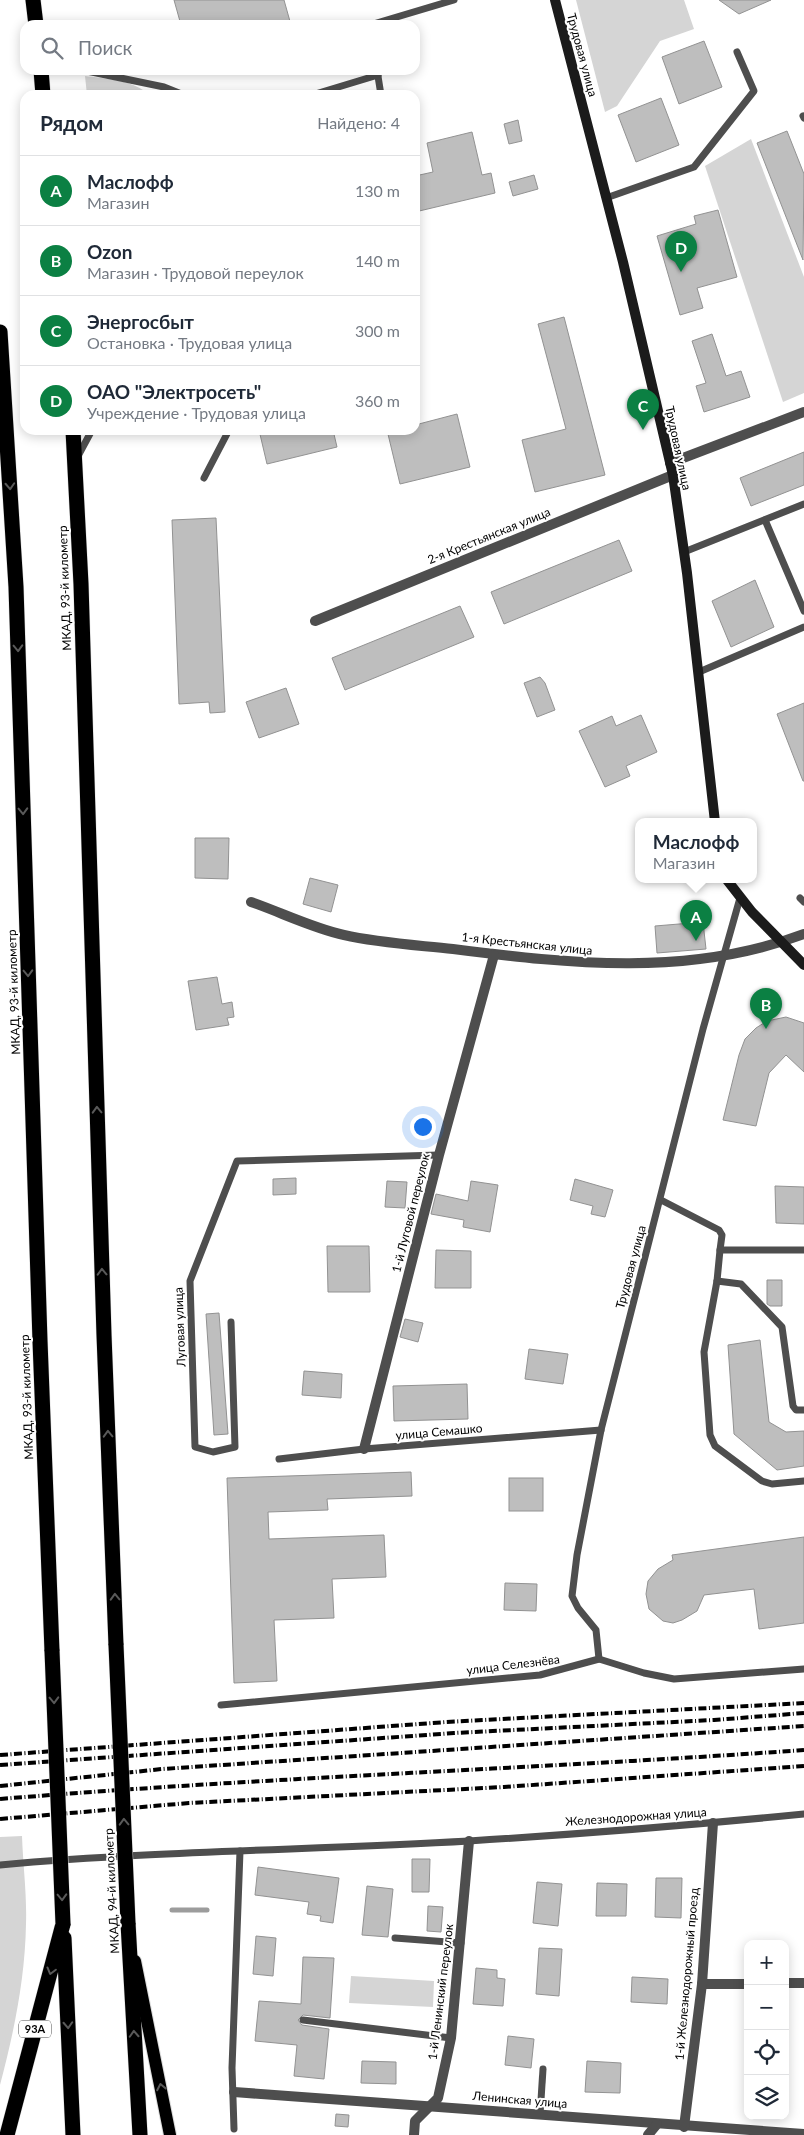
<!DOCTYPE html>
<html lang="ru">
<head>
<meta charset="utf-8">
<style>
  body { margin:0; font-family:Lato,sans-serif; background:#f2f2f3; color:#1f2937 }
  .controls { position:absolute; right:15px; bottom:15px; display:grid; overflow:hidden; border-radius:10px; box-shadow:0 2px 12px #0003 }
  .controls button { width:45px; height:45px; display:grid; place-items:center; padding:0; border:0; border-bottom:1px solid #e0e1e3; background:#fff; color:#1f2937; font:25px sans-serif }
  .you { position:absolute; left:422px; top:1126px; width:18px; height:18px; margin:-12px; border:4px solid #fff; border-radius:50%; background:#1a73e8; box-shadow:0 0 0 8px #1a73e833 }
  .badge { display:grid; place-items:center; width:32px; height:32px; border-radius:50%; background:#0b8043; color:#fff; font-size:16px; font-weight:700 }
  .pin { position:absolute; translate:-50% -41px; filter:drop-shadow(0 1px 2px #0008) }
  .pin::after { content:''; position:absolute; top:26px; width:18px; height:15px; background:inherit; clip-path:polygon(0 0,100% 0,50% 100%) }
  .popup { position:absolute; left:635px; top:818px; width:122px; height:65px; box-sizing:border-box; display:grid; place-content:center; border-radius:10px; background:#fff; filter:drop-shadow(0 1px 4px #0005); font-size:16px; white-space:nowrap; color:#747a83 }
  .popup b { font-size:19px; color:#1f2937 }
  .popup::after { content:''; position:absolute; left:50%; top:100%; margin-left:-10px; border:10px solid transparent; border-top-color:#fff }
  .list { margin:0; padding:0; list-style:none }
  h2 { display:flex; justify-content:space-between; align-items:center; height:65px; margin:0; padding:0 20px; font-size:21px }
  h2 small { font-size:16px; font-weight:400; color:#747a83 }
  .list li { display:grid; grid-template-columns:32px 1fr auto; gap:15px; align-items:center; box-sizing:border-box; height:70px; padding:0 20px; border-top:1px solid #e0e1e3 }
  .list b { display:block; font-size:19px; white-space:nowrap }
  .list p { margin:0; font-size:16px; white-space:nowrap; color:#747a83 }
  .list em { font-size:16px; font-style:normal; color:#747a83 }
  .icon { flex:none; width:28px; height:28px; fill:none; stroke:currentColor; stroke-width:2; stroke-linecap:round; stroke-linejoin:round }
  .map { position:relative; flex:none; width:804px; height:2135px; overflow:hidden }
  .search { position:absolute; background:#fff; box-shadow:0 2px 12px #0003; left:20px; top:20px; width:400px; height:55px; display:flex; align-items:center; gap:12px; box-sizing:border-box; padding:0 18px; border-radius:15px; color:#747a83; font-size:19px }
  .panel { position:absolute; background:#fff; box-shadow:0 2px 12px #0003; left:20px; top:90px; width:400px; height:345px; border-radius:15px }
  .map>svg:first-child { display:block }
  .green { fill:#d5d5d5 }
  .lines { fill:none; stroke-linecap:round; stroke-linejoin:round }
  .stream { stroke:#9c9c9c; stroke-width:5 }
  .building { fill:#bebebe; stroke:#929292 }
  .primary-casing { stroke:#dbdbdb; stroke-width:14 }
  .highway-casing { stroke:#dbdbdb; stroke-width:16 }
  .lane { stroke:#4e4e4e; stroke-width:7 }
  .street { stroke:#4e4e4e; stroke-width:10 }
  .secondary { stroke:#1b1b1b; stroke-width:10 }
  .primary { stroke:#000; stroke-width:12 }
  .highway { stroke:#000; stroke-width:15 }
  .rail { stroke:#000; stroke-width:4; stroke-dasharray:8 2.5 1 2.5; stroke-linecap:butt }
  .highway-bridge-casing { stroke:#dbdbdb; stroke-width:16; stroke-linecap:butt }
  .highway-bridge { stroke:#000; stroke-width:15 }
  .oneway { stroke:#595959 }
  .labels { text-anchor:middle; stroke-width:4; stroke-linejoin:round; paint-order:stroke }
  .shield { fill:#fff; stroke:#4c4c4c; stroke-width:1 }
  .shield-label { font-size:11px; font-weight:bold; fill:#000 }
  .street-label { font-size:12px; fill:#000; stroke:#fff }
</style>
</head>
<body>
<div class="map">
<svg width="804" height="2135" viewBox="0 0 804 2135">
  <rect width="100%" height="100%" fill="#fff"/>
  <!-- green -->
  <g class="green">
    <path d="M576 0H684L694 29 660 41 617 106 605 112Z"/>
    <path d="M85 76C101 78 139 81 148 95H87Z"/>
    <path d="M751 139 804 277V393L783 402 705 166Z"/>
    <path d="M22 1836C23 1865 27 1895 26 1924 25 1979 14 2032 0 2085V1837Z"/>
    <path d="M351 1976 434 1981 433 2007 349 2003Z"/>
  </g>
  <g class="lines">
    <!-- stream -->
    <path class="stream" d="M172 1910H207"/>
  </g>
  <!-- building -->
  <g class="building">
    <path d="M174 0H284L291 25H181Z"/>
    <path d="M719 0H771L739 14Z"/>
    <path d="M704 41 722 87 679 104 662 57Z"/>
    <path d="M661 98 679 145 636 162 618 115Z"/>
    <path d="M518 120 522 141 509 144 504 124Z"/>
    <path d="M787 131 804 174 803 260 757 143Z"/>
    <path d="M472 132 482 175 491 173 495 193 415 212V176L433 172 427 143Z"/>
    <path d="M534 175 538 189 513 196 509 182Z"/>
    <path d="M718 210 737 277 697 288 703 308 680 315 657 236 696 224 694 216Z"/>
    <path d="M564 317 605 475 535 492 522 440 566 429 538 324Z"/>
    <path d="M712 334 726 376 741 371 750 397 704 412 696 386 706 383 692 341Z"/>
    <path d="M457 414 470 467 400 484 387 430H415V425Z"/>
    <path d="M259 430H333L337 447 267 464Z"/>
    <path d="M804 452V485L751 506 740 478Z"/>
    <path d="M216 518 225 712 210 713 209 702 179 704 172 520Z"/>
    <path d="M619 540 632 571 504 624 491 592Z"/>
    <path d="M755 580 774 627 731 647 712 601Z"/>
    <path d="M460 606 474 637 345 690 332 658Z"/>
    <path d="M540 677 545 683 555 710 537 717 524 683Z"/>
    <path d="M286 688 299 724 259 738 246 702Z"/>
    <path d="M804 703V781H803L777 714Z"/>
    <path d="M641 715 657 752 626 766 630 776 605 787 579 731 612 716 616 726Z"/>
    <path d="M195 838H229L228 879 195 878Z"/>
    <path d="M310 878 338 885 331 912 303 904Z"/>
    <path d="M703 922 706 949 657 953 655 926Z"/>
    <path d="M217 977 222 1004 232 1002 234 1017 227 1018 229 1025 196 1030 188 981Z"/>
    <path d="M786 1017 804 1023V1072L786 1055 769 1073 756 1126 723 1120 739 1055 745 1039 756 1028 767 1021Z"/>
    <path d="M296 1178V1194L273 1195V1179Z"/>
    <path d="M575 1179 613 1190 605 1217 591 1214 593 1206 570 1200Z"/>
    <path d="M387 1181 407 1182 405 1208 385 1207Z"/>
    <path d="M471 1181 498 1185 490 1232 463 1227 464 1220 431 1214 436 1194 468 1201Z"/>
    <path d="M775 1186 804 1187V1224L776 1223Z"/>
    <path d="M327 1246H369L370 1292H328Z"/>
    <path d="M436 1250 471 1251V1288H435Z"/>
    <path d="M767 1280H782V1306H770L767 1304Z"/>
    <path d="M219 1313 228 1434 214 1435 206 1314Z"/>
    <path d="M405 1319 423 1323 418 1342 400 1337Z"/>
    <path d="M760 1340 769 1422 786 1432 804 1431V1466L777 1470 734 1434 728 1345Z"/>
    <path d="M529 1349 568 1354 563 1384 525 1379Z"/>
    <path d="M304 1371 342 1374 341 1398 302 1395Z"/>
    <path d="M467 1384 468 1419 394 1421 393 1386Z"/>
    <path d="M411 1472 412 1496 327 1499 328 1510 268 1512 269 1539 384 1535 386 1577 332 1579 334 1618 274 1620 277 1681 234 1683 227 1478Z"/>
    <rect x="509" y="1478" width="34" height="33"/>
    <path d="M804 1537V1623L759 1629 754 1589 704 1595 697 1611 682 1620 673 1623 663 1621 649 1609 646 1594 648 1581 658 1569 673 1560 672 1555Z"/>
    <path d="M505 1583 537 1584 536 1611 504 1610Z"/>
    <path d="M412 1859H430L429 1892H412Z"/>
    <path d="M258 1867 339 1878 333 1923 320 1921 321 1916 307 1914 309 1902 255 1895Z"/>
    <path d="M656 1878H682L681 1918 655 1917Z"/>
    <path d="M537 1882 562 1884 558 1926 533 1923Z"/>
    <path d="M597 1883 627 1884 626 1916H596Z"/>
    <path d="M367 1886 393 1889 388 1937 362 1935Z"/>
    <path d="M428 1906 443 1907 441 1932 427 1931Z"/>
    <path d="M256 1936 276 1938 273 1976 253 1974Z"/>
    <path d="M539 1948 562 1949 559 1996 536 1994Z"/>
    <path d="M303 1957 334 1958 330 2018 303 2015 298 2020 302 2025 329 2029 324 2079 294 2076 297 2045 255 2041 259 2001 301 2004Z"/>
    <path d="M476 1968 497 1970V1978L505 1979 503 2006 473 2004Z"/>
    <path d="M632 1977 668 1979 667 2004 631 2002Z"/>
    <path d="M508 2036 534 2039 531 2068 505 2065Z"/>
    <path d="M362 2061 396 2062V2084L361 2083Z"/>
    <path d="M587 2061 621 2063 620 2093 585 2092Z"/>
    <path d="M336 2114 349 2115 348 2127 335 2126Z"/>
  </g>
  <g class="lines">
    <!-- primary casing -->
    <g class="primary-casing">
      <path id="primary" d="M135 1961 170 2135"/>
    </g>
    <!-- highway casing -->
    <g class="highway-casing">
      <g id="highway">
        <path d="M33 0 36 25"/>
        <path d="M41 70 43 95"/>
        <path d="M0 332 16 587 40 1341 52 1651"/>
        <path d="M73 430 81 584 104 1335 116 1645"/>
        <path d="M128 1923 140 2135"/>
        <path d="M64 1938 73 2135"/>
        <path d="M7 2135 63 1924"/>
      </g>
    </g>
    <!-- lane -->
    <g class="lane">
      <path d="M370 25 454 0"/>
      <path d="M82 70 164 87 184 95"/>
      <path d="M377 70 381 95"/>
      <path d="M312 95 378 75"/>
      <path d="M803 116 804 118"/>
      <path d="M606 198 694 167 754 91 737 52"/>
      <path d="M78 456 92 430"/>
      <path d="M204 478 229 430"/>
      <path d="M765 520 804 611"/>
      <path d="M684 552 804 504"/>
      <path d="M699 672 804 627"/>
      <path d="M800 898 804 902"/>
      <path d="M661 1200 719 1230 722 1235 720 1250"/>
      <path d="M804 1250H720L717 1281 704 1352 710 1435 715 1446 762 1481 772 1484 804 1481"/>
      <path d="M717 1281 741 1284 782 1327 793 1406 796 1410H804"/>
      <path d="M231 1322 235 1447 213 1452 195 1447 190 1281 237 1161 439 1155"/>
      <path d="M279 1459 364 1449 601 1430"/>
      <path d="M599 1659 596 1630 578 1608 572 1596 577 1555 601 1430 703 1029 740 898"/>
      <path d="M221 1705 540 1675 599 1659 644 1673 674 1679 804 1669"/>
      <path d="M0 1865C156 1851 313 1850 469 1841 581 1834 693 1825 804 1814"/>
      <path d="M395 1938 461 1943"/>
      <path d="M303 2020 451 2038"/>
      <path d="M540 2115 543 2069"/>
      <path d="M234 2129 232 2068 240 1851"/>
    </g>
    <!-- street -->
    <g class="street">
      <path d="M670 463 804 412"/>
      <path d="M315 621 673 475"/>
      <path d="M251 902C280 912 315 929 344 935 379 943 417 945 453 949 570 964 690 977 804 934"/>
      <path d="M364 1449 439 1155 494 955"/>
      <path d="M785 1983H804"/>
      <path d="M702 1984H748"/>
      <path d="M234 2092 804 2134"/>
      <path d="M684 2127 702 1984 713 1823"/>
      <path d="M414 2135 415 2121 438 2098 451 2038 469 1841"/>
      <path d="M648 2135 657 2124"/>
    </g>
    <!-- secondary -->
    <g class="secondary">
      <path d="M555 0 623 262 673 475 687 573 715 822"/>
      <path d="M727 880 752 912 804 965"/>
    </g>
    <!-- primary -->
    <use href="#primary" class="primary"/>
    <!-- highway -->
    <use href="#highway" class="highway"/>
    <!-- rail -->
    <g class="rail">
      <path d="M0 1755 446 1722 804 1703"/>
      <path d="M0 1765 454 1733 714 1720 804 1713"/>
      <path d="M0 1786 162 1769 804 1726"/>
      <path d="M0 1799C268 1777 536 1769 804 1750"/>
      <path d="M0 1819 189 1803 504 1787 804 1766"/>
    </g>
    <!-- highway-bridge casing -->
    <g class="highway-bridge-casing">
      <g id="highway-bridge">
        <path d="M116 1645 128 1923"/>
        <path d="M52 1651 63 1924"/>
      </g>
    </g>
    <!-- highway-bridge -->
    <use href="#highway-bridge" class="highway-bridge"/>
  </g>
  <!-- one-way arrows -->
  <defs><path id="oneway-chevron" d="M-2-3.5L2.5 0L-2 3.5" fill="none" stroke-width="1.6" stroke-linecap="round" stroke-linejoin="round" transform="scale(1.25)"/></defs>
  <g class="oneway">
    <use href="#oneway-chevron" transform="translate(10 486) rotate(87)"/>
    <use href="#oneway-chevron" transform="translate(18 648) rotate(88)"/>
    <use href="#oneway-chevron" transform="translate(23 811) rotate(88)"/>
    <use href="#oneway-chevron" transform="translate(28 973) rotate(88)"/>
    <use href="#oneway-chevron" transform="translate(97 1110) rotate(-92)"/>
    <use href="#oneway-chevron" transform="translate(102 1272) rotate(-92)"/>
    <use href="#oneway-chevron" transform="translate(108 1434) rotate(-92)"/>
    <use href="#oneway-chevron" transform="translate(115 1597) rotate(-92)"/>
    <use href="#oneway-chevron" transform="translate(54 1700) rotate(88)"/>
    <use href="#oneway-chevron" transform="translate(124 1822) rotate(-92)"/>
    <use href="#oneway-chevron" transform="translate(62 1897) rotate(88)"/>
    <use href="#oneway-chevron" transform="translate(51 1971) rotate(105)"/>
    <use href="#oneway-chevron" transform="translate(68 2025) rotate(87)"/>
    <use href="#oneway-chevron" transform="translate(134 2034) rotate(-93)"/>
    <use href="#oneway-chevron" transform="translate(161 2087) rotate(-101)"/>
  </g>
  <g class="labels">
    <!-- shield labels -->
    <rect class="shield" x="19" y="2020.5" width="32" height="17" rx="4"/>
    <g class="shield-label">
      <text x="35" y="2033">93A</text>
    </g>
    <!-- street labels -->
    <g class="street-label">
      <text transform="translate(582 55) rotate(75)" y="4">Трудовая улица</text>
      <text transform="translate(678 448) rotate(78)" y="4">Трудовая улица</text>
      <text transform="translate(489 536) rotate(-22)" y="4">2-я Крестьянская улица</text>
      <text transform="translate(65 588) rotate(-92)" y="4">МКАД, 93-й километр</text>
      <text transform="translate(527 944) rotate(6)" y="4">1-я Крестьянская улица</text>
      <text transform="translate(14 992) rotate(-92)" y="4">МКАД, 93-й километр</text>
      <text transform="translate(411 1213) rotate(-76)" y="4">1-й Луговой переулок</text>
      <text transform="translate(631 1267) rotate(-75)" y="4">Трудовая улица</text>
      <text transform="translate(180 1327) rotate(-92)" y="4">Луговая улица</text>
      <text transform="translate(27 1397) rotate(-92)" y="4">МКАД, 93-й километр</text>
      <text transform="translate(439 1432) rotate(-5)" y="4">улица Семашко</text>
      <text transform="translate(513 1665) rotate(-7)" y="4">улица Селезнёва</text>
      <text transform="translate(636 1817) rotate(-4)" y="4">Железнодорожная улица</text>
      <text transform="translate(112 1891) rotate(-93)" y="4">МКАД, 94-й километр</text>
      <text transform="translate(687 1974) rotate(-85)" y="4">1-й Железнодорожный проезд</text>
      <text transform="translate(441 1992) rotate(-83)" y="4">1-й Ленинский переулок</text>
      <text transform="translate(520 2100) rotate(5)" y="4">Ленинская улица</text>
    </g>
  </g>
</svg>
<div class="controls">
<button>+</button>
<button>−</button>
<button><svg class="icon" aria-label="locate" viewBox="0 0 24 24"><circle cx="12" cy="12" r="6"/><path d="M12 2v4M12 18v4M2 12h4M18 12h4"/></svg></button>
<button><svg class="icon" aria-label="layers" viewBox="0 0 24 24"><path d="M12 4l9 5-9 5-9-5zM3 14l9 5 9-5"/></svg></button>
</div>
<div class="you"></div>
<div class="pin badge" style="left:696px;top:941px">A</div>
<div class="popup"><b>Маслофф</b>Магазин</div>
<div class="pin badge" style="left:766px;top:1029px">B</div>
<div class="pin badge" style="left:643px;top:430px">C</div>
<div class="pin badge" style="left:681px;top:272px">D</div>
<div class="search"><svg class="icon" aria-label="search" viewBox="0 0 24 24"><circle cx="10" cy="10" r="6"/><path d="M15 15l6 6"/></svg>Поиск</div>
<section class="panel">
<h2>Рядом<small>Найдено: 4</small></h2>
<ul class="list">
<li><span class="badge">A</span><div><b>Маслофф</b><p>Магазин</p></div><em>130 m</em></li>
<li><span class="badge">B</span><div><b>Ozon</b><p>Магазин · Трудовой переулок</p></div><em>140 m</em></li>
<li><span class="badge">C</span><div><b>Энергосбыт</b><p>Остановка · Трудовая улица</p></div><em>300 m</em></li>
<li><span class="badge">D</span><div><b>ОАО &quot;Электросеть&quot;</b><p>Учреждение · Трудовая улица</p></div><em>360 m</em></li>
</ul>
</section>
</div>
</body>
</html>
